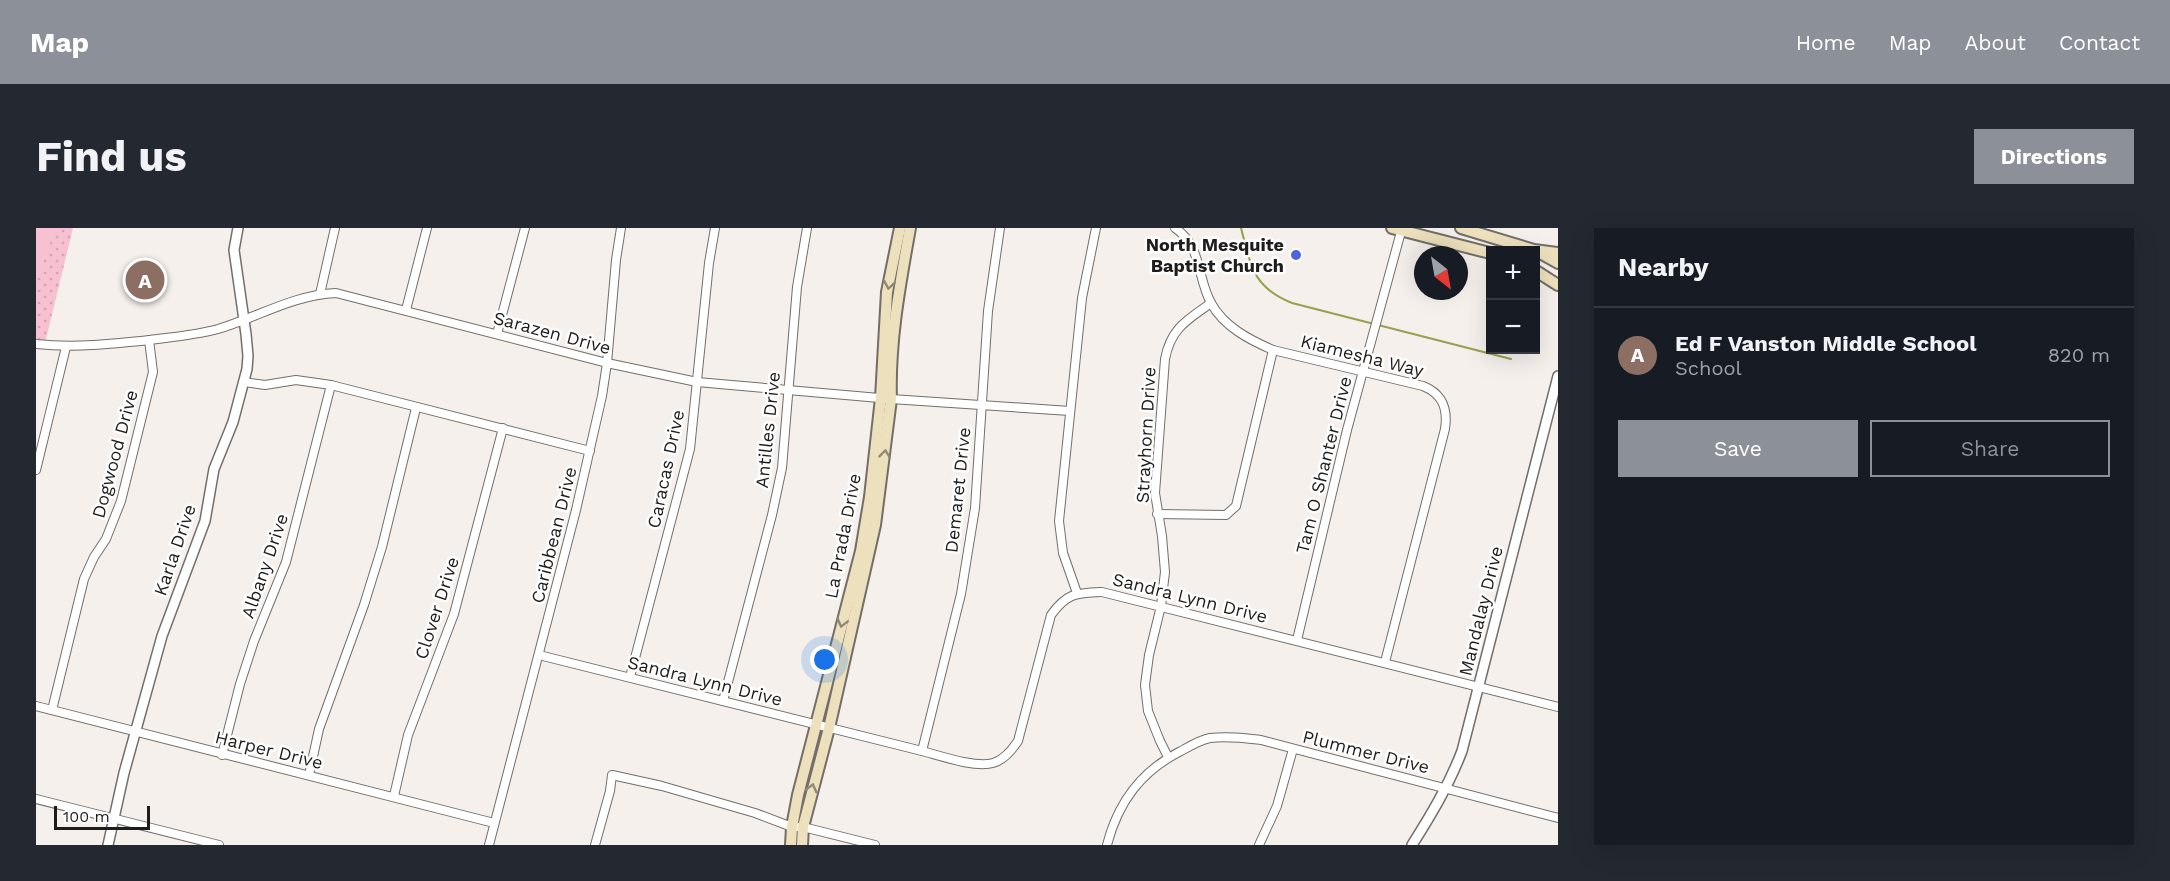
<!DOCTYPE html>
<html lang="en">
<head>
<meta charset="utf-8">
<style>
  body { margin:0; font-family:"Work Sans",sans-serif; background:#242831; color:#f1f3f6 }
  .controls { position:absolute; right:18px; top:18px; display:grid; overflow:hidden; border-radius:0px; box-shadow:0 6px 24px #0002 }
  .controls button { width:54px; height:54px; display:grid; place-items:center; padding:0; border:0; border-bottom:2px solid #363941; background:#171b24; color:#f1f3f6; font:30px sans-serif }
  .compass { position:absolute; left:1378px; top:18px; width:54px; height:54px; border-radius:50%; background:#171b24; box-shadow:0 6px 24px #0002; rotate:149deg }
  .scale { position:absolute; left:18px; bottom:15px; width:96px; box-sizing:border-box; padding-left:6px; border:3px solid #1f1d1c; border-top:0; font-size:16px; line-height:21px; white-space:nowrap; color:#1f1d1c; -webkit-text-stroke:4px #fefefe; paint-order:stroke }
  .you { position:absolute; left:789px; top:432px; width:21px; height:21px; margin:-15px; border:4px solid #fff; border-radius:50%; background:#1a73e8; box-shadow:0 0 0 9px #1a73e833 }
  .badge { display:grid; place-items:center; width:39px; height:39px; border-radius:50%; background:#8c9099; color:#fff; font-size:20px; font-weight:700 }
  .pin { position:absolute; translate:-50% -50%; border:3px solid #fff; box-shadow:0 2px 6px #0006 }
  .list { margin:0; padding:0; list-style:none }
  h2 { display:flex; justify-content:space-between; align-items:center; height:78px; margin:0; padding:0 24px; font-size:26px }
  h2 small { font-size:20px; font-weight:400; color:#9ea1a6 }
  .list li { display:grid; grid-template-columns:39px 1fr auto; gap:18px; align-items:center; box-sizing:border-box; height:96px; padding:0 24px; border-top:2px solid #363941 }
  .list b { display:block; font-size:22px; white-space:nowrap }
  .list p { margin:0; font-size:20px; white-space:nowrap; color:#9ea1a6 }
  .list em { font-size:20px; font-style:normal; color:#9ea1a6 }
  .actions { display:flex; gap:12px; padding:18px 24px }
  .actions a { flex:1; padding:14px 0; border:2px solid #8c9099; border-radius:0px; text-align:center; font-size:21px; color:#8c9099 }
  .actions .main { background:#8c9099; color:#fff }
  .map { position:relative; flex:none; width:1522px; height:617px; overflow:hidden; border-radius:0px }
  header { display:flex; align-items:center; gap:36px; box-sizing:border-box; height:84px; padding:0 30px; background:#8c9099; color:#fff }
  header strong { font-size:28px }
  nav { display:flex; gap:33px; margin-inline-start:auto; font-size:21px }
  .intro { display:flex; align-items:center; justify-content:space-between; box-sizing:border-box; height:144px; padding:0 36px }
  h1 { margin:0; font-size:42px }
  .button { padding:15px 27px; border-radius:0px; background:#8c9099; color:#fff; font-size:21px; font-weight:700 }
  main { display:flex; gap:36px; padding:0 36px }
  aside { flex:1; background:#171b24; border-radius:0px; box-shadow:0 6px 24px #0002 }
  .map>svg:first-child { display:block }
  .park { fill:url(#park-dots) }
  .garden { fill:#f7c1d2 }
  .lines { fill:none; stroke-linecap:round; stroke-linejoin:round }
  .stream { stroke:#97a04e; stroke-width:2 }
  .minor-casing { stroke:#736e6a; stroke-width:10 }
  .tertiary-casing { stroke:#736e6a; stroke-width:12 }
  .secondary-casing { stroke:#736e6a; stroke-width:14 }
  .minor { stroke:#fff; stroke-width:8 }
  .tertiary { stroke:#fff; stroke-width:9 }
  .secondary { stroke:#ede0bd; stroke-width:10 }
  .oneway { stroke:#908875 }
  .poi-dot { fill:#4b65da; stroke:#fefefe; stroke-width:2 }
  .labels { text-anchor:middle; stroke-width:5; stroke-linejoin:round; paint-order:stroke }
  .poi-label { font-size:18px; font-weight:bold; fill:#1f1d1c; stroke:#fefefe; text-anchor:end }
  .street-label { font-size:18px; fill:#1f1d1c; stroke:#fefefe }
</style>
</head>
<body>
<header>
<strong>Map</strong>
<nav><a>Home</a><a>Map</a><a>About</a><a>Contact</a></nav>
</header>
<div class="intro"><h1>Find us</h1><a class="button">Directions</a></div>
<main>
<div class="map">
<svg width="1522" height="617" viewBox="0 0 1522 617">
  <defs>
    <pattern id="park-dots" width="8" height="8" patternUnits="userSpaceOnUse" patternTransform="scale(1.5)"><rect width="8" height="8" fill="#f7c1d2"/><path d="M2 2h.1M6 6h.1" fill="none" stroke="#d3a5b4" stroke-width="1.8" stroke-linecap="round"/></pattern>
  </defs>
  <rect width="100%" height="100%" fill="#f5f0ec"/>
  <!-- park -->
  <path class="park" d="M0 0H37L9 115 0 114Z"/>
  <!-- garden -->
  <path class="garden" d="M0 0H20L2 48H0Z"/>
  <g class="lines">
    <!-- stream -->
    <path class="stream" d="M1205 0C1215 37 1216 59 1256 75L1475 131"/>
    <!-- minor casing -->
    <g class="minor-casing">
      <g id="minor">
        <path d="M1139 0C1166 18 1161 50 1175 75 1188 99 1214 112 1237 122L1387 158C1407 166 1412 181 1409 201L1349 434"/>
        <path d="M284 66 299 0"/>
        <path d="M370 82 391 0"/>
        <path d="M461 106 489 0"/>
        <path d="M0 116C38 120 76 116 114 112 137 109 160 107 182 101 222 89 257 67 300 65L571 135 661 154 855 171 1034 183"/>
        <path d="M208 154 229 157 260 152 295 157 554 223"/>
        <path d="M0 242 30 119"/>
        <path d="M1121 286 1190 287 1200 278 1237 122"/>
        <path d="M1041 365 1027 325 1023 293 1046 70 1060 0"/>
        <path d="M1261 412 1311 202 1366 0"/>
        <path d="M503 427 886 523C905 528 939 540 957 535 968 532 976 522 982 513L1015 387C1031 365 1040 365 1066 364L1522 479"/>
        <path d="M594 449 654 221 673 35 679 0"/>
        <path d="M687 473 736 287 746 240 761 59 771 0"/>
        <path d="M0 478 458 595"/>
        <path d="M16 482 48 351 58 329 70 311 85 273 117 144 113 112"/>
        <path d="M886 523 925 366 939 280 952 83 964 0"/>
        <path d="M186 527 204 456 218 413 250 334 295 157"/>
        <path d="M1132 529 1124 513 1112 483 1109 457 1113 427 1125 378 1129 344 1126 308 1119 265 1129 131C1135 100 1151 92 1175 75"/>
        <path d="M273 547 283 501 328 377 346 319 380 180"/>
        <path d="M358 568 372 507 418 386 467 200"/>
        <path d="M0 571 183 617"/>
        <path d="M453 617 540 282 566 168 571 135 580 32 585 0"/>
        <path d="M559 617 574 563 576 547 626 558 719 585 756 599H767L839 617"/>
        <path d="M1071 617C1082 574 1105 543 1145 523 1154 518 1164 512 1174 510 1192 508 1208 510 1225 512L1522 590"/>
        <path d="M1223 617 1241 578 1257 521"/>
      </g>
    </g>
    <!-- tertiary casing -->
    <g class="tertiary-casing">
      <g id="tertiary">
        <path d="M72 617 88 545 126 408 169 293 178 241 197 194 211 141 212 128 210 106 198 22 202 0"/>
        <path d="M1376 617C1395 587 1413 557 1426 523L1522 148"/>
      </g>
    </g>
    <!-- secondary casing -->
    <g class="secondary-casing">
      <g id="secondary">
        <path d="M1356 0 1454 25"/>
        <path d="M1425 0 1498 22 1522 25"/>
        <path d="M1504 25 1522 35"/>
        <path d="M1500 43 1522 57"/>
        <path d="M755 617 756 599 762 567 825 323 834 269 845 170 851 64 864 0"/>
        <path d="M766 617 767 599 793 500 839 297 855 171C853 114 864 56 874 0"/>
      </g>
    </g>
    <!-- minor -->
    <use href="#minor" class="minor"/>
    <!-- tertiary -->
    <use href="#tertiary" class="tertiary"/>
    <!-- secondary -->
    <use href="#secondary" class="secondary"/>
  </g>
  <!-- one-way arrows -->
  <defs><path id="oneway-chevron" d="M-2-3.5L2.5 0L-2 3.5" fill="none" stroke-width="1.6" stroke-linecap="round" stroke-linejoin="round" transform="scale(1.5)"/></defs>
  <g class="oneway">
    <use href="#oneway-chevron" transform="translate(853 57) rotate(100)"/>
    <use href="#oneway-chevron" transform="translate(849 226) rotate(-84)"/>
    <use href="#oneway-chevron" transform="translate(806 395) rotate(104)"/>
    <use href="#oneway-chevron" transform="translate(776 560) rotate(-76)"/>
  </g>
  <!-- markers -->
  <circle class="poi-dot" cx="1260" cy="27" r="6"/>
  <g class="labels">
    <!-- poi labels -->
    <g class="poi-label">
      <text x="1248" y="23">North Mesquite<tspan x="1248" dy="21">Baptist Church</tspan></text>
    </g>
    <!-- street labels -->
    <g class="street-label">
      <text transform="translate(516 105) rotate(15)" y="6">Sarazen Drive</text>
      <text transform="translate(1326 128) rotate(14)" y="6">Kiamesha Way</text>
      <text transform="translate(732 202) rotate(-84)" y="6">Antilles Drive</text>
      <text transform="translate(1110 207) rotate(-87)" y="6">Strayhorn Drive</text>
      <text transform="translate(79 226) rotate(-75)" y="6">Dogwood Drive</text>
      <text transform="translate(1288 237) rotate(-76)" y="6">Tam O Shanter Drive</text>
      <text transform="translate(630 241) rotate(-78)" y="6">Caracas Drive</text>
      <text transform="translate(922 262) rotate(-84)" y="6">Demaret Drive</text>
      <text transform="translate(518 307) rotate(-76)" y="6">Caribbean Drive</text>
      <text transform="translate(807 308) rotate(-79)" y="6">La Prada Drive</text>
      <text transform="translate(139 322) rotate(-71)" y="6">Karla Drive</text>
      <text transform="translate(229 338) rotate(-71)" y="6">Albany Drive</text>
      <text transform="translate(1154 370) rotate(14)" y="6">Sandra Lynn Drive</text>
      <text transform="translate(401 380) rotate(-72)" y="6">Clover Drive</text>
      <text transform="translate(1445 383) rotate(-76)" y="6">Mandalay Drive</text>
      <text transform="translate(669 453) rotate(14)" y="6">Sandra Lynn Drive</text>
      <text transform="translate(233 522) rotate(14)" y="6">Harper Drive</text>
      <text transform="translate(1330 524) rotate(14)" y="6">Plummer Drive</text>
    </g>
  </g>
</svg>
<div class="controls">
<button>+</button>
<button>−</button>
</div>
<svg class="compass" viewBox="-18 -18 36 36"><path d="M0-13l5 13h-10z" fill="#e53935"/><path d="M0 13l5-13h-10z" fill="#9ea1a6"/></svg>
<div class="scale">100 m</div>
<div class="you"></div>
<div class="pin badge" style="left:109px;top:52px;background:#8d6e63">A</div>
</div>
<aside>
<h2>Nearby<small></small></h2>
<ul class="list">
<li><span class="badge" style="background:#8d6e63">A</span><div><b>Ed F Vanston Middle School</b><p>School</p></div><em>820 m</em></li>
</ul>
<div class="actions"><a class="main">Save</a><a>Share</a></div>
</aside>
</main>
</body>
</html>
